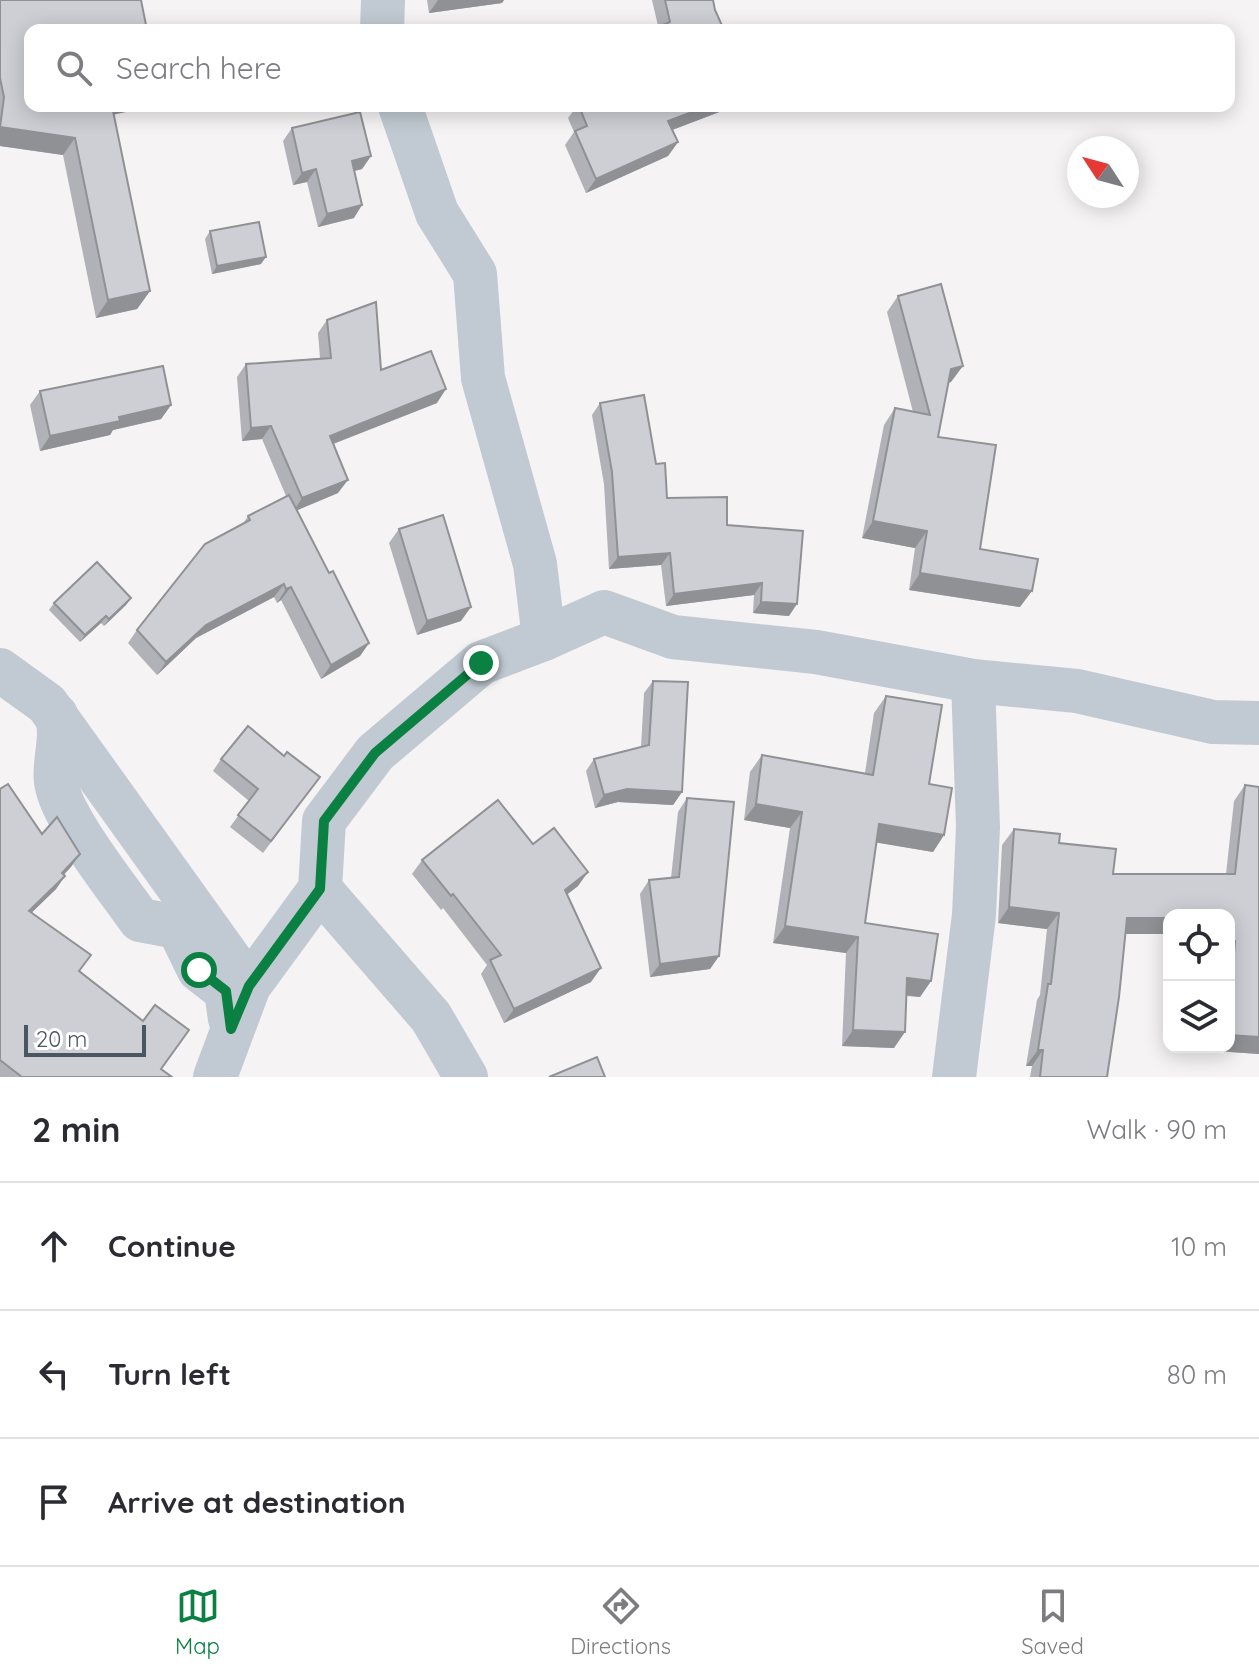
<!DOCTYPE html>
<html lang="en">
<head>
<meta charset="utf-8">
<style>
  body { margin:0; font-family:Quicksand,sans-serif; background:#f7f7f7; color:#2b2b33 }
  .controls { position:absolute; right:24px; bottom:24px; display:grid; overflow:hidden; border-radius:16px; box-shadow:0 4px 20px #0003 }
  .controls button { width:72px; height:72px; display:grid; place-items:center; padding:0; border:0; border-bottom:2px solid #e1e1e2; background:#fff; color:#2b2b33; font:40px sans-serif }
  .compass { position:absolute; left:1067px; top:136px; width:72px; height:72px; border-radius:50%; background:#fff; box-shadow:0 4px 20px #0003; rotate:306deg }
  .scale { position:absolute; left:24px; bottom:20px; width:122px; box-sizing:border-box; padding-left:8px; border:4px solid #4a5661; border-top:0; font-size:22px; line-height:28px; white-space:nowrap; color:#4a5661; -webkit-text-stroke:6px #fff; paint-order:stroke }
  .stop { position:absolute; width:24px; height:24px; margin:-18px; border:6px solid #0b8043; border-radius:50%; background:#fff }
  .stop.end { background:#0b8043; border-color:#fff; box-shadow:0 2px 8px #0008 }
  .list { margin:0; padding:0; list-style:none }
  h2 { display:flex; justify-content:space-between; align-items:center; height:104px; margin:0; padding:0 32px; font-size:34px }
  h2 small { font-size:26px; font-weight:400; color:#7c7c81 }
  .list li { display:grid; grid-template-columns:52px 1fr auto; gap:24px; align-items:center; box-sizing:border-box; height:128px; padding:0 32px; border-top:2px solid #e1e1e2 }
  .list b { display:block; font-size:30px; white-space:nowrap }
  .list em { font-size:26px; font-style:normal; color:#7c7c81 }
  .icon { flex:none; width:44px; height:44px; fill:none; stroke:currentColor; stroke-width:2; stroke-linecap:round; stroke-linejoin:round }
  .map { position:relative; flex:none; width:1259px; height:1077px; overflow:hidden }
  .search { position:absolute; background:#fff; box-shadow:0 4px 20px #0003; left:24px; right:24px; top:24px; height:88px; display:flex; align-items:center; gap:20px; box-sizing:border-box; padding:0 28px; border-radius:16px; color:#7c7c81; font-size:30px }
  .sheet { height:488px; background:#fff }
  nav { display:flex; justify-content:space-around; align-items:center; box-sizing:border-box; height:112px; border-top:2px solid #e1e1e2; background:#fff; font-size:22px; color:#7c7c81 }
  nav a { display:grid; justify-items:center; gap:4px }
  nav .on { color:#0b8043 }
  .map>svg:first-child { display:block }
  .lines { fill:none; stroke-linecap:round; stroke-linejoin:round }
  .minor { stroke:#c1cad2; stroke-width:44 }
  .wall { fill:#b0b2b7 }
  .shaded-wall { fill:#909195 }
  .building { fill:#cdcfd5; stroke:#909195; stroke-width:2 }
  .route { stroke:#0b8043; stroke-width:10 }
</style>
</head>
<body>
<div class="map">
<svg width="1259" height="1077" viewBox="0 0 1259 1077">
  <rect width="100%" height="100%" fill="#f5f3f3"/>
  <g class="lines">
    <!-- minor -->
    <g class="minor">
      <path d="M382 30 383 0"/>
      <path d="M400 106 437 213 475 274 483 378 535 564 544 639"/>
      <path d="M0 670 47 704 249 986"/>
      <path d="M56 715C64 737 53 760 56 782 61 818 117 887 140 920L178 927 199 970 226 991 230 1019"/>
      <path d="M320 889 431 1017 466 1077"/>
      <path d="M215 1077 249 986 320 889 324 821 375 753 481 663 544 639 604 612 673 637 816 652 973 681 1077 691 1213 722 1259 723"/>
      <path d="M954 1077 974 915 978 827 973 681"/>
    </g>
  </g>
  <!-- wall -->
  <g class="wall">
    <path d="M0 0 30 30 140 109 113 114 150 291 137 309 96 318 63 155 0 146Z"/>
    <path d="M427 0H504L502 3 429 13Z"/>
    <path d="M652 0H713L715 10 724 30H659Z"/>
    <path d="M577 106H735L672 130 678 142 668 156 586 193 565 145 574 132 568 118Z"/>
    <path d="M292 128 371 156 362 169 355 171 354 218 318 227 307 182 293 185 283 141Z"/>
    <path d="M210 231 261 264 212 274 205 239Z"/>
    <path d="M898 296 951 382 948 383 938 437 980 549 1020 607 909 590 915 548 862 538 884 425 895 408 913 412 887 312Z"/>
    <path d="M327 320 381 370 437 403 333 444 338 493 297 510 329 573 369 643 360 656 321 679 281 600 277 603 274 597 196 638 157 675 128 643 137 630 243 524 248 516 286 496 262 439 242 441 237 377 246 364 320 358 318 333Z"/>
    <path d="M40 391 171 405 161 419 113 430 110 435 40 451 30 405Z"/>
    <path d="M600 403 656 464 667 498 727 525 789 616 753 613 754 595 666 606 661 565 609 569 604 484 592 415Z"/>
    <path d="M399 529 461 621 417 635 389 543Z"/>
    <path d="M131 598 126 605 104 626 101 623 80 642 49 610 54 603Z"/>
    <path d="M653 681 682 792 673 805 618 802 595 808 586 771 594 759 641 747 644 693Z"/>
    <path d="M886 696 929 784 944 835 933 852 876 842 865 923 931 981 920 997 906 996 894 1048 842 1046 846 953 773 943 790 828 744 820 750 772 762 755 865 773 874 713Z"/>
    <path d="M284 756 320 777 263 853 230 827 249 801 213 771 221 759Z"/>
    <path d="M1245 785 1259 787V1054L1216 1051 1217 1047H1229V915L1125 934 1107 1077H1030L1032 1066H1026L1037 1000 1040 995 1047 929 998 923 1002 845 1014 829 1059 843 1113 874H1226L1234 801Z"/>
    <path d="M0 789 42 834 80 854 64 875 65 876 56 889 32 912 161 1069 172 1077H0Z"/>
    <path d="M687 798 719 956 710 969 650 977 640 894 649 880 671 878 678 812Z"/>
    <path d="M533 844 578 886 567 894 591 982 504 1023 481 974 487 965 443 908 441 910 412 874 422 860Z"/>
  </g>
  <!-- shaded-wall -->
  <g class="shaded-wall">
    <path d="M438 0H504L502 3 429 13Z"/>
    <path d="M106 106H142L140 109 98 118Z"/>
    <path d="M708 106H735L659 135 668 121Z"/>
    <path d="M0 127 75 138 63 155 0 146Z"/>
    <path d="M678 142 668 156 586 193 596 179Z"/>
    <path d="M371 156 362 169 344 173 352 161Z"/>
    <path d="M316 169 307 182 293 185 302 173Z"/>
    <path d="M362 205 354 218 318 227 327 214Z"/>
    <path d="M266 257 261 264 212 274 217 266Z"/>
    <path d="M150 291 137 309 96 318 108 300Z"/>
    <path d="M963 366 951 382 939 386 951 369Z"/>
    <path d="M446 389 437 403 320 449 330 436Z"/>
    <path d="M171 405 161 419 113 430 110 435 40 451 50 436 119 417Z"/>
    <path d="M271 426 262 439 242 441 251 428Z"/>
    <path d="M348 480 338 493 293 512 302 498Z"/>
    <path d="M873 521 927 531 915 548 862 538Z"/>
    <path d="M670 553 661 565 609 569 618 557Z"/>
    <path d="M920 573 1032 591 1020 607 909 590Z"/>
    <path d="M762 583 754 595 666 606 674 594Z"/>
    <path d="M284 584 274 597 196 638 157 675 166 662 206 625Z"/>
    <path d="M291 587 281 600 277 603 286 589Z"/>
    <path d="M131 598 126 605 104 626 109 619Z"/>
    <path d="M761 602 797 604 789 616 753 613Z"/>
    <path d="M471 607 461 621 417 635 427 621Z"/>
    <path d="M106 616 101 623 80 642 85 635Z"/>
    <path d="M369 643 360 656 321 679 331 665Z"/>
    <path d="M627 789 682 792 673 805 618 802 595 808 604 795Z"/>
    <path d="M756 804 802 812 790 828 744 820Z"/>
    <path d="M879 824 944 835 933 852 867 841Z"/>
    <path d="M80 854 71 867 53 886 62 873Z"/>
    <path d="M588 872 578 886 555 904 565 890Z"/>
    <path d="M65 876 56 889 20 924 29 911Z"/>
    <path d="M1009 907 1059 913 1047 929 998 923Z"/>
    <path d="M1127 918H1169V934H1115Z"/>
    <path d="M785 926 858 937 846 953 773 943Z"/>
    <path d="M1229 940 1235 941 1229 949Z"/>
    <path d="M719 956 710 969 650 977 660 964Z"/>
    <path d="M601 968 591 982 504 1023 514 1009Z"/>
    <path d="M907 978 931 981 920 997 896 994Z"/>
    <path d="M853 1030 905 1032 894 1048 842 1046Z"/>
    <path d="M1229 1035 1259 1037V1054L1216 1051 1219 1047H1229Z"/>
    <path d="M1038 1050H1043L1032 1066H1026Z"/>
  </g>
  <!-- building -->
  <g class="building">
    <path d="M0 0H141L147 30H30V106H112L150 291 108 300 75 138 0 127 4 97 0 78Z"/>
    <path d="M665 0H713L715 10 724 30H665L663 25 670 22Z"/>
    <path d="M579 106H708L668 121 678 142 596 179 575 131 587 126Z"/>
    <path d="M360 112 371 156 352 161 362 205 327 214 316 169 302 173 292 128Z"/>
    <path d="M259 222 266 257 217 266 210 231Z"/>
    <path d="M941 284 963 366 951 369 938 437 996 445 980 549 1038 559 1032 591 920 573 927 531 873 521 895 408 930 415 898 296Z"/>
    <path d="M376 302 381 370 431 351 446 389 330 436 348 480 302 498 271 426 251 428 246 364 331 358 327 320Z"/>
    <path d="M163 366 171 405 119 417 120 421 50 436 40 391Z"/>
    <path d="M644 395 656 464 665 463 667 498 727 497V525L803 531 797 604 761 602 762 583 674 594 670 553 618 557 612 472 600 403Z"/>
    <path d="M289 495 329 573 333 571 369 643 331 665 291 587 286 589 284 584 206 625 166 662 137 630 205 544 250 520 248 516Z"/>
    <path d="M443 515 471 607 427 621 399 529Z"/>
    <path d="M97 562 131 598 109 619 106 616 85 635 54 603Z"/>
    <path d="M653 681 688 682 682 792 627 789 604 795 594 759 649 745Z"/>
    <path d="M886 696 942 705 929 784 952 788 944 835 879 824 865 923 938 934 931 981 907 978 905 1032 853 1030 858 937 785 926 802 812 756 804 762 755 873 775Z"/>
    <path d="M248 726 284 756 287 752 320 777 271 841 238 815 258 789 221 759Z"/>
    <path d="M8 784 42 834 57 817 80 854 62 873 65 876 29 911 91 955 79 971 143 1021 155 1005 189 1030 161 1069 172 1077H22L0 1060V789Z"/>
    <path d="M1245 785 1259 787V1037L1229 1035V1018L1235 941 1229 940V915H1169V918H1127L1119 997 1107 1077H1040L1043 1050H1038L1048 984H1051L1059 913 1009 907 1014 829 1060 834 1059 843 1116 849 1113 874H1235Z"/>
    <path d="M687 798 734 802 719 956 660 964 649 880 679 877Z"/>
    <path d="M498 800 533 844 554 828 588 872 565 890 601 968 514 1009 490 960 501 955 453 894 451 896 422 860Z"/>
    <path d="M597 1057 605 1077H549Z"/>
  </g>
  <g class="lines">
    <!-- route -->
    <path class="route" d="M199 970 226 991 231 1029 249 986 320 889 324 821 375 753 481 663"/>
  </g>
</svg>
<div class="controls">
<button><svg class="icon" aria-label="locate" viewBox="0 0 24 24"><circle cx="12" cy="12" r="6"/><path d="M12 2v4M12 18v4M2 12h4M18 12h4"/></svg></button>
<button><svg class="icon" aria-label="layers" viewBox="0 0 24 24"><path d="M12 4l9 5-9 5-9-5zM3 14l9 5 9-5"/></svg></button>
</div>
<svg class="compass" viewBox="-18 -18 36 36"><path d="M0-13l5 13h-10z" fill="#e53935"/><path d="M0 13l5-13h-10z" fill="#7c7c81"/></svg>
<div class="scale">20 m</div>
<div class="stop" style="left:199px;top:970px"></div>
<div class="stop end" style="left:481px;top:663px"></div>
<div class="search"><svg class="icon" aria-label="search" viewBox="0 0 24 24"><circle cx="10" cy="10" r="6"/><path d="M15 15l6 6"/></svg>Search here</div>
</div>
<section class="sheet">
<h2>2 min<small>Walk · 90 m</small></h2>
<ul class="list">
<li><svg class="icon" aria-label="ahead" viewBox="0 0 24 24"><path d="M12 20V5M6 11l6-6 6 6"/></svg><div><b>Continue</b></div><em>10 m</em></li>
<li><svg class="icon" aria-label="left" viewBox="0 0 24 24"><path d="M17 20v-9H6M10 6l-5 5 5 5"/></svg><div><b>Turn left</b></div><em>80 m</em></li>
<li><svg class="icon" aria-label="arrive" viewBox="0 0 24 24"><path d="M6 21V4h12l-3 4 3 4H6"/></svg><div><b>Arrive at destination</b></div></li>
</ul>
</section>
<nav>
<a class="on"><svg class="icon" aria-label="map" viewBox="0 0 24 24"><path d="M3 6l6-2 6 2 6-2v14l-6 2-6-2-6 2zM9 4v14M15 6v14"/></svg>Map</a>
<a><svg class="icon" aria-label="directions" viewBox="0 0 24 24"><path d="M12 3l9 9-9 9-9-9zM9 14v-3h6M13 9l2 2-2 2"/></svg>Directions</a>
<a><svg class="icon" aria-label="saved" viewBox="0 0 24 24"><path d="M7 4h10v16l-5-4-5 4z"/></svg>Saved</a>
</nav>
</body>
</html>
